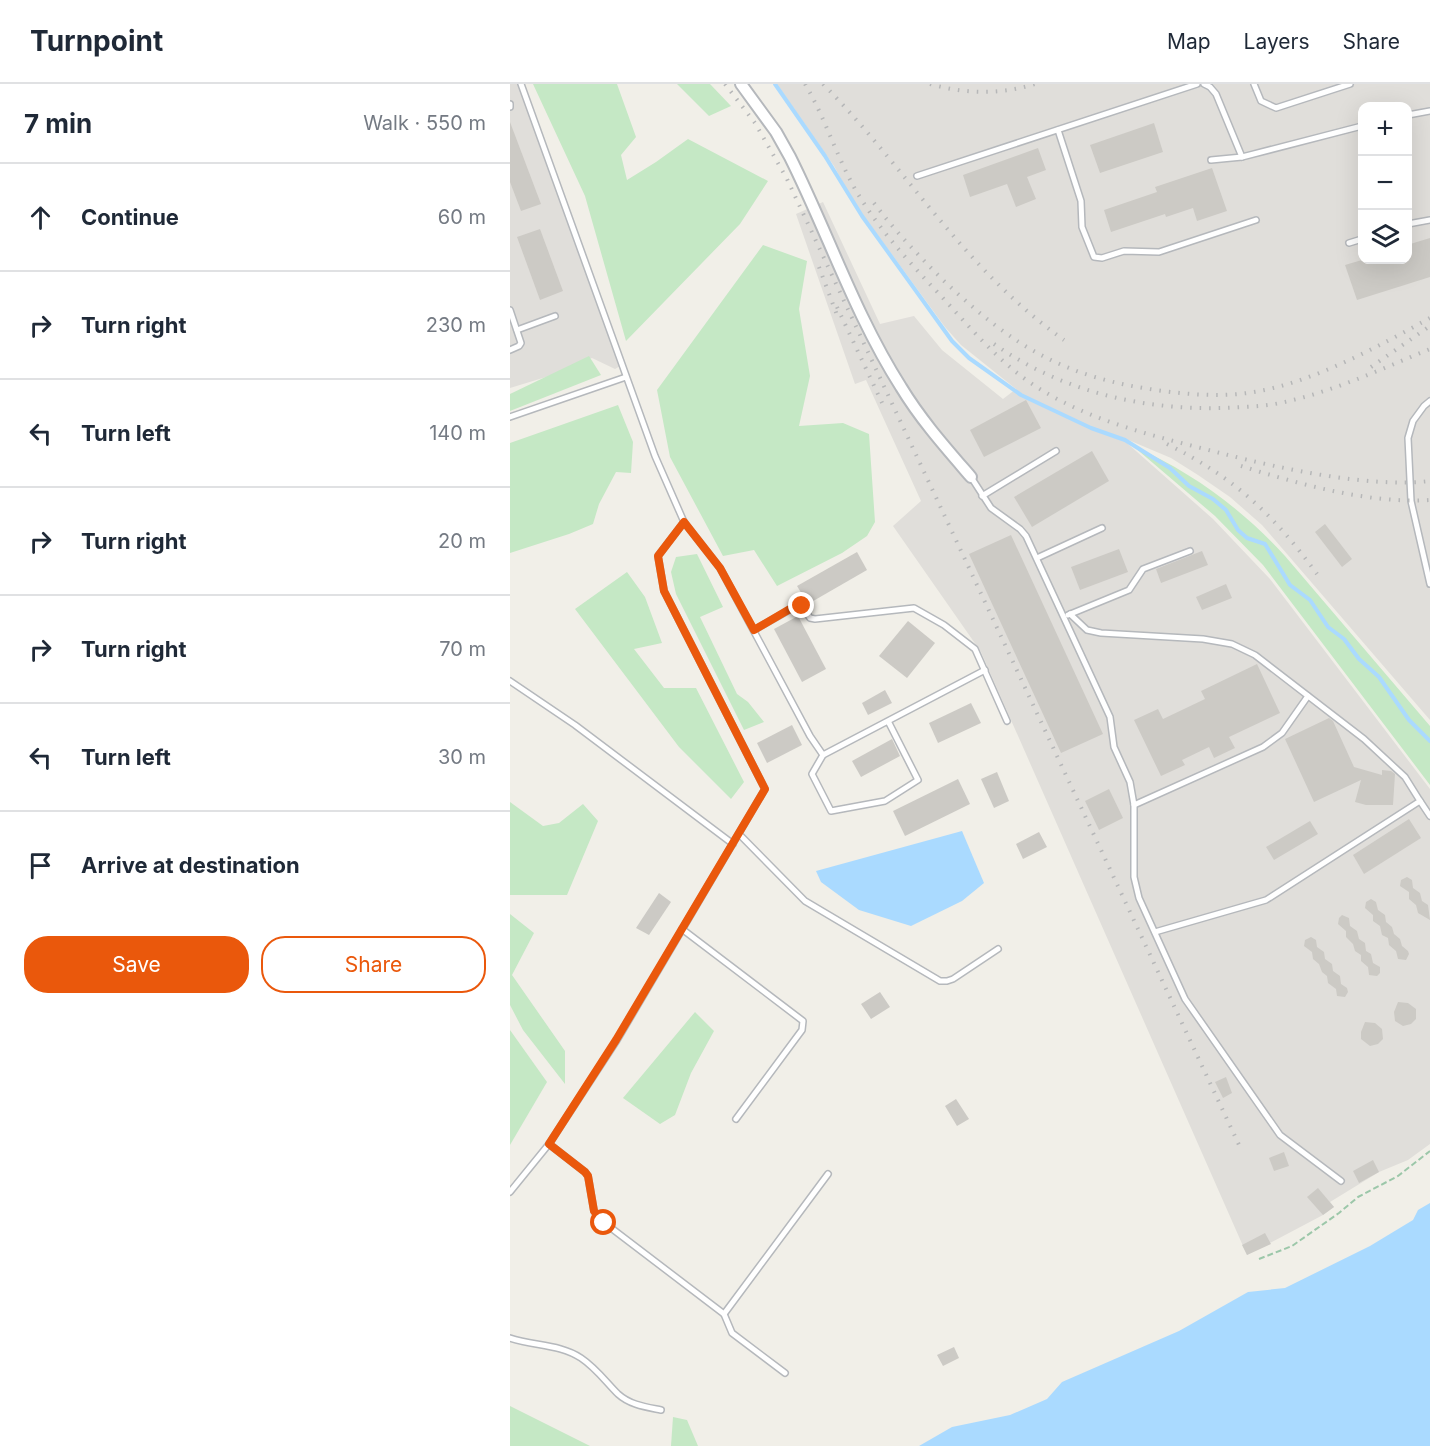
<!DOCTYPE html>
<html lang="en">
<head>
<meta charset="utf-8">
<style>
  body { margin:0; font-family:Inter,sans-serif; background:#f6f6f7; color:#1f2937 }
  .controls { position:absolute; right:18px; top:18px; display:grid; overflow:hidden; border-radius:12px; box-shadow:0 6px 24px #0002 }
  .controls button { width:54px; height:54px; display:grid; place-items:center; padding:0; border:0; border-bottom:2px solid #e0e1e3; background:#fff; color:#1f2937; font:30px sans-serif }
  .stop { position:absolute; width:18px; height:18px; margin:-14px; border:4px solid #ea580c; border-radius:50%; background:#fff }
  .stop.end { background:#ea580c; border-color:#fff; box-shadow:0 2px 6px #0008 }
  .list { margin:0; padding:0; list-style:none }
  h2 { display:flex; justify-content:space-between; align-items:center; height:78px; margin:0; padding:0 24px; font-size:26px }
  h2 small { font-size:20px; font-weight:400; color:#747a83 }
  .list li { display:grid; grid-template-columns:39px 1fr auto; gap:18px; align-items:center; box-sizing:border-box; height:108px; padding:0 24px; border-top:2px solid #e0e1e3 }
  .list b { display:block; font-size:22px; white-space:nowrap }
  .list em { font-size:20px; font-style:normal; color:#747a83 }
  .actions { display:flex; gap:12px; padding:18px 24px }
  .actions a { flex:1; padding:14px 0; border:2px solid #ea580c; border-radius:24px; text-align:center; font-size:21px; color:#ea580c }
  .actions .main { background:#ea580c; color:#fff }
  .icon { flex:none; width:33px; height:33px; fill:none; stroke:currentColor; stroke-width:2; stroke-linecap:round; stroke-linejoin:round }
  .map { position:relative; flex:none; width:920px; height:1362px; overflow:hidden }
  header { display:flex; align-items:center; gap:36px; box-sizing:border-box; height:84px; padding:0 30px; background:#fff; border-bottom:2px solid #e0e1e3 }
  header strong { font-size:28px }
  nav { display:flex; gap:33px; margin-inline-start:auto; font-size:21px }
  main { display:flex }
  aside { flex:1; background:#fff }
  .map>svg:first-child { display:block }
  .industrial { fill:#e0deda; fill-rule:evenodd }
  .green { fill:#c5e8c5 }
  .water { fill:#aadaff }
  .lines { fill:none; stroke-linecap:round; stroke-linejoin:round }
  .stream { stroke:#aadaff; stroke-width:4 }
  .building { fill:#cccac5 }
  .lane-casing { stroke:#b5b8bc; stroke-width:8 }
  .street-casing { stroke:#b5b8bc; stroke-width:14 }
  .path { stroke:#9cc7a9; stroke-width:2; stroke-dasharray:6 3; stroke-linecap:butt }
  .lane { stroke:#fff; stroke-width:5 }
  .street { stroke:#fff; stroke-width:10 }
  .rail { stroke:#b6b7b8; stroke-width:4; stroke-dasharray:1.5 8; stroke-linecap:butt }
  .route { stroke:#ea580c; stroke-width:8 }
</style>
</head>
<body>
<header>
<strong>Turnpoint</strong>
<nav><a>Map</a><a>Layers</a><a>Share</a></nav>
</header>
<main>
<aside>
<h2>7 min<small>Walk · 550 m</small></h2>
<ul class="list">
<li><svg class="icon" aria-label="ahead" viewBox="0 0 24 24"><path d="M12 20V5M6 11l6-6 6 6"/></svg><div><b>Continue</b></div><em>60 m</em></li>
<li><svg class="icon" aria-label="right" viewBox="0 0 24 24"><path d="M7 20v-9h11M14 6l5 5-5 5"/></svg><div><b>Turn right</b></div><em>230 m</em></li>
<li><svg class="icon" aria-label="left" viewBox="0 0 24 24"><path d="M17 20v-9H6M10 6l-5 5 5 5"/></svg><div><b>Turn left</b></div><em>140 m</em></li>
<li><svg class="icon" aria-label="right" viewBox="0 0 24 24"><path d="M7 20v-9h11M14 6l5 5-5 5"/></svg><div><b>Turn right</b></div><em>20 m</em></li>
<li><svg class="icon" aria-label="right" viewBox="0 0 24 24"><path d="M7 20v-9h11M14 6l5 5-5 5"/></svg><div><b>Turn right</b></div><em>70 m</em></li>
<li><svg class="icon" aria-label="left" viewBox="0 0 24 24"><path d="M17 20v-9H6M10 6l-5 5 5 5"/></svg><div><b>Turn left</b></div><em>30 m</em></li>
<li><svg class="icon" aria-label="arrive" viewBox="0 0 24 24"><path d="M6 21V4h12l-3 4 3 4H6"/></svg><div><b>Arrive at destination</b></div></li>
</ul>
<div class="actions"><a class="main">Save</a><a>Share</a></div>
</aside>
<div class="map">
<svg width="920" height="1362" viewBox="0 0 920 1362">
  <rect width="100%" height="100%" fill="#f1efe8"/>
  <!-- industrial -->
  <g class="industrial">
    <path d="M0 0H11L112 281 105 285 82 274 36 293 0 304Z"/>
    <path d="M267 0H920V636L752 441 720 413 688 391 661 374 609 352 703 435 760 495 920 705V1060L898 1076 869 1088 820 1118 824 1123 813 1131 737 1171 471 568 383 442 411 417 356 296 345 300 286 130 313 118 370 240 404 232 432 266 493 315 506 305 451 261 435 243 345 120 324 82ZM852 22H898V176H852Z"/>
  </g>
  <!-- green -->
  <g class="green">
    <path d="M23 0H107L126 53 111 71 117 96 146 78 178 55 258 97 230 140 116 257 75 112Z"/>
    <path d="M167 0H200L221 22 199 32Z"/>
    <path d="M253 161 297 177 289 225 300 292 289 342 333 339 359 350 365 438 357 452 332 469 267 502 244 466 213 472 160 373 147 306Z"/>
    <path d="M79 272 91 291 0 327V310Z"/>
    <path d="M108 321 123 358 121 389 106 388 89 420 83 440 59 450 0 469V359Z"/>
    <path d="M623 362C682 388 732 425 775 472L920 642V701L753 481 705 432Z"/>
    <path d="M187 470 213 523 190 533 227 610 238 618 254 638 234 646 166 510 161 488 166 473Z"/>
    <path d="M117 488 135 513 152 559 124 565 154 604H186L234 698 221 715 169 663 65 525Z"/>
    <path d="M0 718 33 742 49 739 73 720 88 737 57 811H0Z"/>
    <path d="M0 830 24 849 2 891 55 967V1000L13 946 0 921Z"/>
    <path d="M185 928 204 947 181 989 165 1031 150 1040 113 1014Z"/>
    <path d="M0 946 37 998 0 1061Z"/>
    <path d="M0 1322 80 1362H0Z"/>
    <path d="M163 1333 177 1336 188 1362H161Z"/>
  </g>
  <!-- water -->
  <g class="water">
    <path d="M452 747 474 799 452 817 401 842 349 826 311 798 306 787Z"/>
    <path d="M920 1119V1362H409L442 1343 500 1331 537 1315 552 1298 669 1247 738 1208 775 1204 860 1162 903 1136 908 1126Z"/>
  </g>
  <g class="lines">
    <!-- stream -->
    <path class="stream" d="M265 0 315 72 352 132 442 257 459 274 511 311 581 344 615 356 660 384 679 402 703 415 716 426 728 446 737 454 755 460 780 501 800 516 818 543 834 555 849 575 869 593 899 636 920 657"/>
  </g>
  <!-- building -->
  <g class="building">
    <path d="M0 38 31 120 11 127 0 98Z"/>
    <path d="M644 39 653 68 590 89 580 61Z"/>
    <path d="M528 64 536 86 517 93 526 115 506 123 497 100 460 113 453 91Z"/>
    <path d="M702 84 717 127 687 137 683 124 656 133 655 130 601 148 594 126 647 108 645 103Z"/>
    <path d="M30 145 53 207 30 216 7 153Z"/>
    <path d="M920 154V193L847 216 835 181 852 176H897V161Z"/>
    <path d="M516 316 531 344 474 373 460 346Z"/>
    <path d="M582 367 599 397 522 443 504 413Z"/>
    <path d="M815 440 842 475 832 483 805 448Z"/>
    <path d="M501 451 593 650 551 669 459 470Z"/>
    <path d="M609 465 618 488 570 506 561 483Z"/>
    <path d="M692 467 698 481 651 499 646 485Z"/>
    <path d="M347 468 357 486 298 520 287 502Z"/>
    <path d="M716 500 722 514 692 526 686 513Z"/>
    <path d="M288 532 316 585 292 598 264 545Z"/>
    <path d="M398 537 425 559 397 594 369 572Z"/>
    <path d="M747 580 770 629 719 653 725 664 704 674 699 663 672 676 675 681 651 692 624 636 648 625 653 635 695 615 691 607Z"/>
    <path d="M375 606 382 619 358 631 352 619Z"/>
    <path d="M461 619 471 639 428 659 419 639Z"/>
    <path d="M819 634 823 637 844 683 872 691V686L881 687 885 690 883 721H856L845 718 851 696 804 718 775 655Z"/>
    <path d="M282 641 292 661 257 679 247 659Z"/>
    <path d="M382 655 390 672 351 693 342 677Z"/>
    <path d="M487 688 499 717 484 724 471 695Z"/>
    <path d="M448 695 460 720 395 752 383 727Z"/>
    <path d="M599 705 613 734 589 746 575 717Z"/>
    <path d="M899 735 911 754 854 790 843 771Z"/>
    <path d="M800 737 808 750 764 776 756 763Z"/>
    <path d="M529 748 537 763 513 775 506 760Z"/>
    <path d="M897 793 902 796 903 804 910 809 912 817 918 821 920 836 908 829 906 821 899 815V808L890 802 891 796Z"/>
    <path d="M149 809 161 818 139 851 126 844Z"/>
    <path d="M861 815 866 818 868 826 875 831 876 838 882 843 884 850 890 855 892 862 898 867 899 870 896 876 888 875 886 867 879 861 878 854 872 851 870 842 863 837V831L855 824 856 818Z"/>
    <path d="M832 831 839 834 840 842 847 847 849 855 855 859 856 867 861 870 863 879 870 883V889L867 892 859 891 858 883 851 877V871L845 867 843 860 836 853V847L828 840 829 834Z"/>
    <path d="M801 853 806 856 807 863 814 868 815 875 822 880 823 887 830 892 831 900 837 904 838 908 835 913 827 912 826 905 818 899 817 892 812 888 809 880 803 875 802 868 794 862 795 856Z"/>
    <path d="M370 908 380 923 361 935 351 920Z"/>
    <path d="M888 918 898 919 906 925V935L901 940 893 942 885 937 884 928Z"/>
    <path d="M855 938 865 939 872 945 873 955 868 960 860 962 851 955V948Z"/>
    <path d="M716 993 722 1009 713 1014 705 998Z"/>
    <path d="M446 1015 459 1035 447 1042 435 1022Z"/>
    <path d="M774 1068 779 1082 764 1087 759 1074Z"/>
    <path d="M863 1076 869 1088 849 1099 843 1087Z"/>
    <path d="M808 1104 824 1123 813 1131 797 1113Z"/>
    <path d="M755 1149 761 1160 737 1171 732 1161Z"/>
    <path d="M444 1263 449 1274 433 1282 427 1271Z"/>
  </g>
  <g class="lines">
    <!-- lane casing -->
    <g class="lane-casing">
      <g id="lane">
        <path d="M11 0 145 372 174 438 210 484 300 652 313 671"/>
        <path d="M694 0 700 3 706 10 732 73"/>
        <path d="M744 0 751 17 766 24 840 0"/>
        <path d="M0 20V23"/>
        <path d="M898 31 920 27"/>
        <path d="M548 46 571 117 572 143 584 173 592 174 614 167 649 168 746 136"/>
        <path d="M701 76 732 73 852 42"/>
        <path d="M407 92 687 0"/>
        <path d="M898 140 920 136"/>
        <path d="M839 159 852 155"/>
        <path d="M0 226 11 259 9 262 0 266"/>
        <path d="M7 246 45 232"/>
        <path d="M920 317 914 322 903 337 898 354 901 417 920 500"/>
        <path d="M0 333 116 293"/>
        <path d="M461 393 481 424 510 445 516 452 600 633 604 663 620 698 624 721V793L629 814 675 915 770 1051 831 1097"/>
        <path d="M472 412 546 367"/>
        <path d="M527 474 592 444"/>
        <path d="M560 530 577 546 591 549 693 555 722 560 745 571 854 655 895 693 910 717 756 816 645 848"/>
        <path d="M558 531 619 506 633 485 680 467"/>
        <path d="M244 546 288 521 292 522 300 534 305 535 404 524 434 541 465 565 497 637"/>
        <path d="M0 597 65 641 223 760"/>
        <path d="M378 637 408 696 375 717 321 727 302 690 313 671 475 586"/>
        <path d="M910 717 920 732"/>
        <path d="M624 721 753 663 772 649 798 612"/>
        <path d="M229 750 295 817 430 897H437L443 895 488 865"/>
        <path d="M172 845 293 937 292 946 226 1035"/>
        <path d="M39 1060 75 1088 78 1092 84 1127 88 1134 214 1230 222 1249 275 1289"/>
        <path d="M0 1108 39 1060 107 956 255 705 154 507 148 472 174 438"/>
        <path d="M214 1230 318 1090"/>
        <path d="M0 1254C24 1262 50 1260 71 1274 86 1284 96 1298 108 1310 120 1321 136 1323 151 1326"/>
      </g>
    </g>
    <!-- street casing -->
    <g class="street-casing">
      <path id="street" d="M231 0 266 48 280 73C318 149 345 231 391 303 411 336 436 364 461 393"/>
    </g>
    <!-- path -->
    <path class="path" d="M749 1175 782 1162 829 1129 848 1113 888 1092 920 1067"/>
    <!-- lane -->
    <use href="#lane" class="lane"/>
    <!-- street -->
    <use href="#street" class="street"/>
    <!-- rail -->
    <g class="rail">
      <path d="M215 0 245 39 277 95 730 1063"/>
      <path d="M295 0C316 35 327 75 348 110 371 148 401 180 431 212 457 240 481 269 511 292 569 336 645 352 714 370 773 385 860 404 920 397"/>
      <path d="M313 0C397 85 454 185 554 256"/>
      <path d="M420 0C455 10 490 11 525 0"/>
      <path d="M364 119C385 147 409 172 434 197 505 264 555 294 653 307 683 311 714 313 744 308 804 298 867 263 920 234"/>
      <path d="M309 183 327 231"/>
      <path d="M327 223 374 323"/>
      <path d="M484 260C551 307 631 326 712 324 731 323 751 323 770 319 823 308 871 285 920 265"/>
      <path d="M861 283 920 242"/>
      <path d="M657 360C725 394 763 430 807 490"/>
      <path d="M731 382C789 400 859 420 920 416"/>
    </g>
  </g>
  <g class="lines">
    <!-- route -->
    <path class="route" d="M94 1139 84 1127 78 1092 75 1088 39 1060 106 956 255 705 154 507 148 472 174 438 210 484 244 546 285 522H292"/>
  </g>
</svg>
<div class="controls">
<button>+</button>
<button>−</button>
<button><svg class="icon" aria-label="layers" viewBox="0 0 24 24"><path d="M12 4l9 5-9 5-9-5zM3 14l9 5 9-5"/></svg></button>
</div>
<div class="stop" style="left:94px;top:1139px"></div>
<div class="stop end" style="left:292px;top:522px"></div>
</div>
</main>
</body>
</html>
